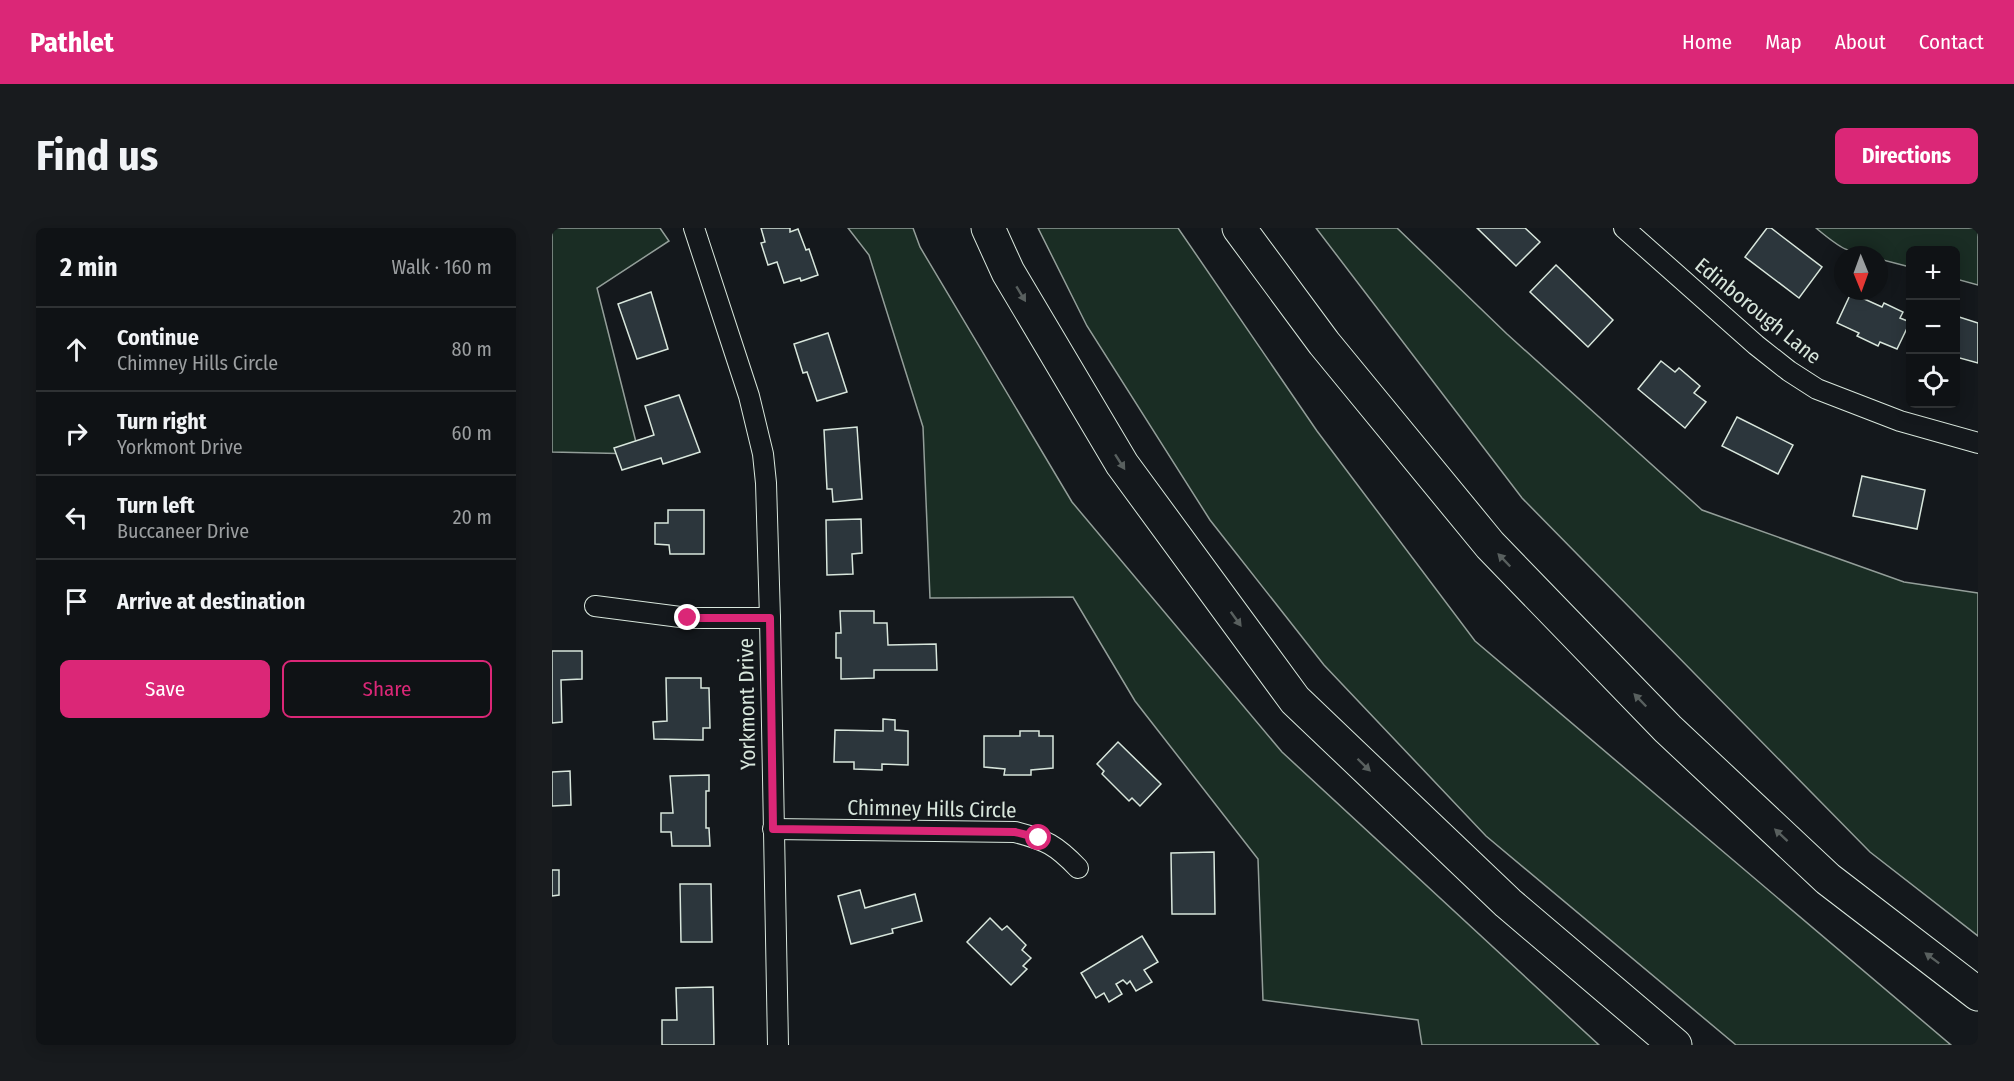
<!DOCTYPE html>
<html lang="en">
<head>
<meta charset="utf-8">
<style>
  body { margin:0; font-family:"Fira Sans Condensed",sans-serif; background:#181b1e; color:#f1f3f6 }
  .controls { position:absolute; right:18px; top:18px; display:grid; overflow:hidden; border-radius:9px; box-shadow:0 3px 15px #0003 }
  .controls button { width:54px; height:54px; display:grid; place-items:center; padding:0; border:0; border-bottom:2px solid #2f3234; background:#0f1215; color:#f1f3f6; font:30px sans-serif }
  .compass { position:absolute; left:1282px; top:18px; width:54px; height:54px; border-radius:50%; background:#0f1215; box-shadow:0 3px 15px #0003; rotate:179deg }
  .stop { position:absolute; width:18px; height:18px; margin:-14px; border:4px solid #db2777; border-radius:50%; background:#fff }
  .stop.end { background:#db2777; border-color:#fff; box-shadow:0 2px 6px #0008 }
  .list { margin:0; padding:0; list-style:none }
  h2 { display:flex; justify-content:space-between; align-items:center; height:78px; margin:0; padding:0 24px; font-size:26px }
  h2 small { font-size:20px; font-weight:400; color:#9b9ea0 }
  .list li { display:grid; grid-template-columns:39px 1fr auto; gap:18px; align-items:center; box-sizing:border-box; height:84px; padding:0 24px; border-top:2px solid #2f3234 }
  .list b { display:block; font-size:22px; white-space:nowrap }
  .list p { margin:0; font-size:20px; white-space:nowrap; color:#9b9ea0 }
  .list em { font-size:20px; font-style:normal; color:#9b9ea0 }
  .actions { display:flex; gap:12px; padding:18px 24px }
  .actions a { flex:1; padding:14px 0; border:2px solid #db2777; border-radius:9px; text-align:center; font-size:21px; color:#db2777 }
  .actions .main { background:#db2777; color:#fff }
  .icon { flex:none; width:33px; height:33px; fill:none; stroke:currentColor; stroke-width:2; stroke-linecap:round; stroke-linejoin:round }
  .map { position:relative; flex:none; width:1426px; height:817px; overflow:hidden; border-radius:9px }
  header { display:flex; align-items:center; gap:36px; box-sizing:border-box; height:84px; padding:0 30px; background:#db2777; color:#fff }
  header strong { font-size:28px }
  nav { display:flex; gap:33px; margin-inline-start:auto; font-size:21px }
  .intro { display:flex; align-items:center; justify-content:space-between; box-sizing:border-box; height:144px; padding:0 36px }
  h1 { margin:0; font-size:42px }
  .button { padding:15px 27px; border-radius:9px; background:#db2777; color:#fff; font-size:21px; font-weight:700 }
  main { display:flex; gap:36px; padding:0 36px }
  aside { flex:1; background:#0f1215; border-radius:9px; box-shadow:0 3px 15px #0003 }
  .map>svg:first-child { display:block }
  .green { fill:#1a2d24; stroke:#939e99; stroke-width:1.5 }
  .building { fill:#2c363c; stroke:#d8e6dc; stroke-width:1.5 }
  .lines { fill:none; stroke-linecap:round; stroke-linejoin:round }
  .minor-casing { stroke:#d8e6dc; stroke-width:22 }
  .motorway-casing { stroke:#d8e6dc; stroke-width:35 }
  .minor { stroke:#14181c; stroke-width:20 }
  .motorway { stroke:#14181c; stroke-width:33 }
  .oneway { fill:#59605f }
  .route { stroke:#db2777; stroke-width:8 }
  .labels { text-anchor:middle; stroke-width:4.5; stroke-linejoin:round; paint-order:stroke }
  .street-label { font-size:21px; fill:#d8e6dc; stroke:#14181c }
</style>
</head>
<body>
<header>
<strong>Pathlet</strong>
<nav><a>Home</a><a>Map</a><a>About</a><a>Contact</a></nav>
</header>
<div class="intro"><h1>Find us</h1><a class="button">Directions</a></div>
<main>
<aside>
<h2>2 min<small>Walk · 160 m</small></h2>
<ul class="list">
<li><svg class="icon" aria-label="ahead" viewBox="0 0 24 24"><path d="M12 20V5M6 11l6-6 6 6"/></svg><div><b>Continue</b><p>Chimney Hills Circle</p></div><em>80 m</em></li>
<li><svg class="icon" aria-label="right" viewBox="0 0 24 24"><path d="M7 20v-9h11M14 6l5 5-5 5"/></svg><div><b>Turn right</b><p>Yorkmont Drive</p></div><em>60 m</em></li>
<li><svg class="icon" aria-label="left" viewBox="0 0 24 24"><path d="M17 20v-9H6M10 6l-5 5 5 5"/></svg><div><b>Turn left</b><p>Buccaneer Drive</p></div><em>20 m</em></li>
<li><svg class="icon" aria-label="arrive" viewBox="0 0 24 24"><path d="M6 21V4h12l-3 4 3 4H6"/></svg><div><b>Arrive at destination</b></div></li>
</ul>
<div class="actions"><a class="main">Save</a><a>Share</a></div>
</aside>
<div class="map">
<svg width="1426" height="817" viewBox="0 0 1426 817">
  <rect width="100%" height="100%" fill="#14181c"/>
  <!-- green -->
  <g class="green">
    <path d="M0 0H108L117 13 45 60 87 226 0 224Z"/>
    <path d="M296 0H361L368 19 520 274 730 524 1047 817H870L866 792 711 772 706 631 583 473 521 369 378 370 371 199 317 27Z"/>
    <path d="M486 0H626L765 203 923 413 1399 817H1184L934 608 772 437 658 292 535 98Z"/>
    <path d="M764 0H845L955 106 1150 282 1352 354 1426 365V708L1318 624 970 270Z"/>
    <path d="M1264 0H1426V57L1404 51V22H1358V39L1327 31V27C1296 27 1287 19 1264 0Z"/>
  </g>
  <!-- building -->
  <g class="building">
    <path d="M209 0H238V4L246 1 254 22 257 21 266 47 249 53 248 50 232 55 225 34 216 37 209 15 213 14Z"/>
    <path d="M925 0H973L988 14 964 38Z"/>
    <path d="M1215 0H1219L1270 39 1247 70 1193 29Z"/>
    <path d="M1004 37 1061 92 1036 119 978 64Z"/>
    <path d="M99 64 116 121 85 131 66 76Z"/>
    <path d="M1299 65 1330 79 1332 75 1351 84 1348 90 1358 94 1345 121 1328 114 1326 118 1305 108 1307 105 1285 95Z"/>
    <path d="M1404 88 1426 95V135L1404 129Z"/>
    <path d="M276 105 295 164 265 173 255 144 251 145 242 116Z"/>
    <path d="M1109 133 1123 144 1127 140 1148 158 1142 165 1154 174 1133 200 1086 161Z"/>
    <path d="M127 167 148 224 111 236 109 230 70 242 62 220 102 207 93 178Z"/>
    <path d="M1185 189 1241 217 1226 246 1170 218Z"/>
    <path d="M305 199 310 271 281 274 280 261H275L272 202Z"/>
    <path d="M1310 248 1373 262 1365 301 1301 288Z"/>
    <path d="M116 282H152V326H118L117 317 103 316V295H116Z"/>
    <path d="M309 291 310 325 300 326 301 346 275 347 274 292Z"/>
    <path d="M288 383H322V395H335L336 417 384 416 385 442H322V450L289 451V430H284V405H289Z"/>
    <path d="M0 423H30V451L9 452 10 494 0 495Z"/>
    <path d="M114 450H149V460H157L158 500H151V512L102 511 101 494 115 493Z"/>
    <path d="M331 491 343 492V502L356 503V537L330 536V542L302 541V534H282L283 502 331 503Z"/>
    <path d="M468 503H487V508H501V540L479 542V547H452L453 541 432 539V508H468Z"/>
    <path d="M566 514 609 556 588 578 580 570 577 573 550 546 552 543 545 536Z"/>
    <path d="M18 543 19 577 0 578V544Z"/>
    <path d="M157 547V563H154V600H157L158 618H120L119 604H109V585H121L118 548Z"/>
    <path d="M662 624 663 686H620L619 625Z"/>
    <path d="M0 642H7V667L0 668Z"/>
    <path d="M128 656H159L160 714H129Z"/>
    <path d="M308 662 313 680 363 666 370 693 340 701 341 705 299 716 286 668Z"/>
    <path d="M438 690 450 702 455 698 474 717 470 722 479 730 471 738 475 741 459 757 415 714Z"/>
    <path d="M590 708 606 734 592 742 600 754 584 763 578 753 575 756 571 752 564 756 570 766 557 774 552 765 544 770 529 745Z"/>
    <path d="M161 759 162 817H110V792H125L124 760Z"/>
  </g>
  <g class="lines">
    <!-- minor casing -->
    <g class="minor-casing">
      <g id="minor">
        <path d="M142 0 197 168 211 226 214 255 218 390 226 817"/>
        <path d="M1072 0 1204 117 1237 143 1265 161 1348 193 1426 215"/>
        <path d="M43 378 136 390H218"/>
        <path d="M221 601 463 604C494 612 504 617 526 640"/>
      </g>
    </g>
    <!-- motorway casing -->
    <g class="motorway-casing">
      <g id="motorway">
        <path d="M436 0 456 44 570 236 743 472 956 675 1123 817"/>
        <path d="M687 0 772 115 938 317 1116 501 1276 651 1426 766"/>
      </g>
    </g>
    <!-- minor -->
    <use href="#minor" class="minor"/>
    <!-- motorway -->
    <use href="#motorway" class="motorway"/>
  </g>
  <!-- one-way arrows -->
  <defs><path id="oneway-solid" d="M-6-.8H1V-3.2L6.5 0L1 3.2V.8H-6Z" transform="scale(1.5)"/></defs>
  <g class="oneway">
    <use href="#oneway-solid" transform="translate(469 66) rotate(59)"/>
    <use href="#oneway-solid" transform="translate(568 234) rotate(57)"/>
    <use href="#oneway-solid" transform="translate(952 332) rotate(-134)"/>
    <use href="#oneway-solid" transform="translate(684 391) rotate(54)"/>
    <use href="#oneway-solid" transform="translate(1088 472) rotate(-134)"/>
    <use href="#oneway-solid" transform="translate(812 537) rotate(44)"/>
    <use href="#oneway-solid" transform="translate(1229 607) rotate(-137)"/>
    <use href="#oneway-solid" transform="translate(1380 730) rotate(-143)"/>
  </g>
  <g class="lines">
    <!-- route -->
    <path class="route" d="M136 390H218L221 601 463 604 487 610"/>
  </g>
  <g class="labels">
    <!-- street labels -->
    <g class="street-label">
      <text transform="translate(1206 83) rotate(39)" y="7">Edinborough Lane</text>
      <text transform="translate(195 476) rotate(-91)" y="7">Yorkmont Drive</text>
      <text transform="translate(380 581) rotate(1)" y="7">Chimney Hills Circle</text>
    </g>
  </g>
</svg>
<div class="controls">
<button>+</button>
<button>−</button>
<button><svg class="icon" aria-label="locate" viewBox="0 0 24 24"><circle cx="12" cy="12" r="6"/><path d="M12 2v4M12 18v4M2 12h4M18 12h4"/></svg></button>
</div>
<svg class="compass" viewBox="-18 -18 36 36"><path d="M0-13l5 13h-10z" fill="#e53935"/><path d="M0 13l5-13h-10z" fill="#9b9ea0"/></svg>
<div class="stop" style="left:487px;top:610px"></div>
<div class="stop end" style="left:136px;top:390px"></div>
</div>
</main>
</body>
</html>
